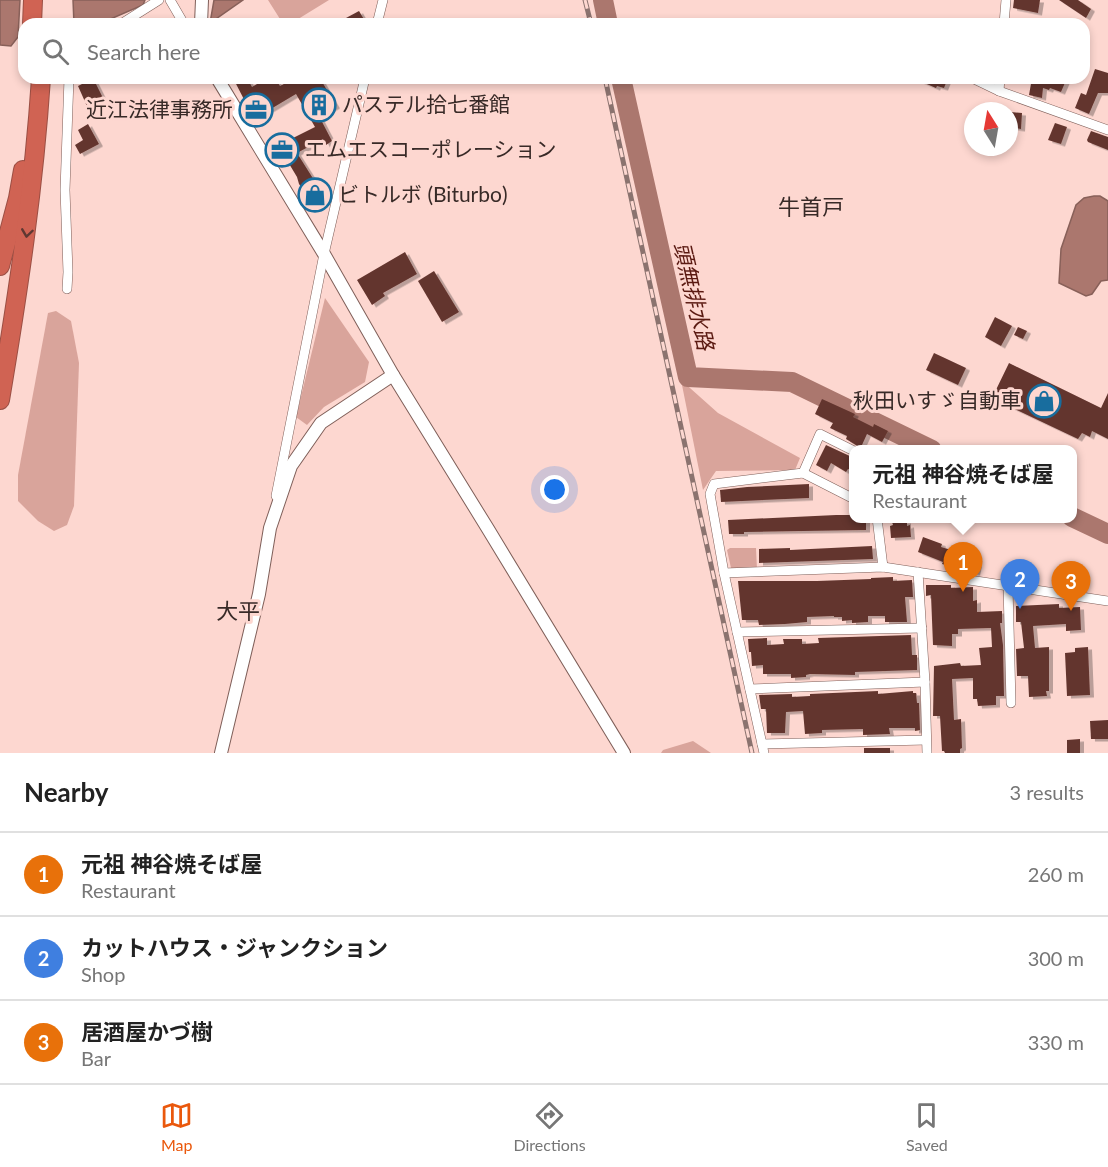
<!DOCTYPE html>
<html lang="en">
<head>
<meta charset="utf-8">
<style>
  body { margin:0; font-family:Lato,"Noto Sans JP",sans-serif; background:#f6f6f6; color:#222 }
  .compass { position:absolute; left:964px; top:102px; width:54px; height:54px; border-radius:50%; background:#fff; box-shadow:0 3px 9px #0003; rotate:349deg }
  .you { position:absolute; left:555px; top:490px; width:21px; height:21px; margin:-15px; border:4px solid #fff; border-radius:50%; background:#1a73e8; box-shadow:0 0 0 9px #1a73e833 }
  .badge { display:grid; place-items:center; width:39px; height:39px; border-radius:50%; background:#ea580c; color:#fff; font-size:20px; font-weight:700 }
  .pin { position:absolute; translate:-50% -50px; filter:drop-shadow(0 2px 3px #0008) }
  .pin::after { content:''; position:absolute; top:32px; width:21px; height:18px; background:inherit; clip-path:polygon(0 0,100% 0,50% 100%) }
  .popup { position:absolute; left:849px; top:445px; width:228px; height:78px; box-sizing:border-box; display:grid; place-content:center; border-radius:12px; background:#fff; filter:drop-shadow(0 2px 4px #0005); font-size:20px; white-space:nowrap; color:#767676 }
  .popup b { font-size:22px; color:#222 }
  .popup::after { content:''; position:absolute; left:50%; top:100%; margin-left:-12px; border:12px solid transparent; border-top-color:#fff }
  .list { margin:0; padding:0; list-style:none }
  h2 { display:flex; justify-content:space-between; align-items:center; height:78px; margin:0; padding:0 24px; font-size:26px }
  h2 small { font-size:20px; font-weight:400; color:#767676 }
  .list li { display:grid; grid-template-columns:39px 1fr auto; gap:18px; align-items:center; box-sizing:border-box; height:84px; padding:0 24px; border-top:2px solid #e0e0e0 }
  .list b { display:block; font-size:22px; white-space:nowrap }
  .list p { margin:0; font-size:20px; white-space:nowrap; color:#767676 }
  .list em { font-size:20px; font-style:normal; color:#767676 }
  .icon { flex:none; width:33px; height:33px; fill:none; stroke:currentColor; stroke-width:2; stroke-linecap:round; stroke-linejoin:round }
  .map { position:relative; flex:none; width:1108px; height:753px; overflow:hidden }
  .search { position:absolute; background:#fff; box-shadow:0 3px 9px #0003; left:18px; right:18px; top:18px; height:66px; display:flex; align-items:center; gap:15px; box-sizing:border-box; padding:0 21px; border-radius:18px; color:#767676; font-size:22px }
  .sheet { height:330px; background:#fff }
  nav { display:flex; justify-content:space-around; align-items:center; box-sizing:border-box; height:84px; border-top:2px solid #e0e0e0; background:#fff; font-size:16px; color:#767676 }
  nav a { display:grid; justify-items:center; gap:3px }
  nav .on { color:#ea580c }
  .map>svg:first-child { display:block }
  .green { fill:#d9a49b }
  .water { fill:#ab776e; stroke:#886059; stroke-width:1.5 }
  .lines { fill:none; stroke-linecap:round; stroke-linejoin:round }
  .river { stroke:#ab776e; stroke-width:20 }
  .building { fill:#64362f; filter:url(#shadow) }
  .minor-casing { stroke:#7f5f59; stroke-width:10 }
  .tertiary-casing { stroke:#7f5f59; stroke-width:14 }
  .motorway-casing { stroke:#9b4f44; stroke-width:20 }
  .minor { stroke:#fff; stroke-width:9 }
  .tertiary { stroke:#fff; stroke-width:12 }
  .motorway { stroke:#d06353; stroke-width:18 }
  .rail-casing { stroke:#8b736f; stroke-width:5 }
  .rail { stroke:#fdd7d0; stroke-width:3; stroke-dasharray:9; stroke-linecap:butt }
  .oneway { stroke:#5e3832 }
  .labels { text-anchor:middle; stroke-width:6; stroke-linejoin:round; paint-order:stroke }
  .poi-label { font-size:21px; fill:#382a27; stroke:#fdd7d0; text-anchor:start }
  .neighbourhood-label { font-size:22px; fill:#382a27; stroke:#fdd7d0 }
  .water-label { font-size:22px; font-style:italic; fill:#5b1a12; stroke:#fdd7d0 }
</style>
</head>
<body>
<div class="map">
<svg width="1108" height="753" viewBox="0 0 1108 753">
  <defs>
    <filter id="shadow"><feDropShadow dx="4" dy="2.5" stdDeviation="0" flood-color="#0004"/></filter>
  </defs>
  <rect width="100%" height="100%" fill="#fdd7d0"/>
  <!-- green -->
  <g class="green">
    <path d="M268 0H329L290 24H271L280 19Z"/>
    <path d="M325 298 369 362 365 382 324 407 307 425 296 417Z"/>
    <path d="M56 311 71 321 79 363 74 506 67 525 54 531 38 521 18 501V475L48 313Z"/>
    <path d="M681 380 718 413 800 458 795 470 716 471 703 490Z"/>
    <path d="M730 548H756L757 570H735L731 568 727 550Z"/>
    <path d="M693 741 711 753H661L663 750Z"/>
  </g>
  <!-- water -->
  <g class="water">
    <path d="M0 0H20L18 37 11 46 0 45Z"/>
    <path d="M73 0H145L143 5 99 24H74Z"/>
    <path d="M214 0H243L210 23Z"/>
    <path d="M1094 196H1100L1108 201V280L1101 281 1092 294 1086 296 1059 283 1061 249 1076 205 1084 198Z"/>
  </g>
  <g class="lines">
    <!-- river -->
    <g class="river">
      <path d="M603 0 608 24"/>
      <path d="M621 78 688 377 792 382 932 450"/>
      <path d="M1072 517 1108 534"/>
    </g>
  </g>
  <!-- building -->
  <g class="building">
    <path d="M1014 0H1040L1038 13 1013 8Z"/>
    <path d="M1059 0H1078L1091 9 1086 18Z"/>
    <path d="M359 11 365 21 360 24H350L346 18Z"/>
    <path d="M1095 69 1108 73V93H1098L1089 114 1075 108 1081 93 1086 95Z"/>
    <path d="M81 78H93L105 102 99 104 101 107 90 113 78 86 84 83Z"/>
    <path d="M233 78H247L252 87 267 78H275L280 86 295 78H320L336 106 319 116 332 141 326 145 323 139 297 153 326 199 314 206 299 184 297 177 285 157 278 161 271 149 315 127 296 94 254 119Z"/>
    <path d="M913 78H948L944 88 937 86 936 88Z"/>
    <path d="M1032 78H1067L1061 92 1050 88 1049 90 1043 88 1042 98 1029 95Z"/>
    <path d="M1011 112 1022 113 1021 129 1009 127Z"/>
    <path d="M1055 123 1067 127 1061 144 1048 140Z"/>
    <path d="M88 124 99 144 80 154 75 145 83 140 78 130Z"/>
    <path d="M1091 131 1108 137V150L1088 142 1087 140Z"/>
    <path d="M405 252 417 274 383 293 385 296 372 305 357 280Z"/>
    <path d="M434 271 459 312 442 322 418 281Z"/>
    <path d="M995 317 1012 326 1001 346 985 337Z"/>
    <path d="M1018 327 1027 331 1023 339 1014 335Z"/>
    <path d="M934 353 966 368 958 385 926 370Z"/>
    <path d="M1009 363 1101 408 1108 393V439L1092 431 1090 437 1082 433 1078 439 1000 402 1001 400 993 396Z"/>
    <path d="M822 399 855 414 853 417 873 427 874 424 888 431 882 442 867 434 862 445 859 447 846 439 847 436 830 428 833 423 815 414Z"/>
    <path d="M826 445 854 458V471L848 469 846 472 831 463 827 471 816 465Z"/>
    <path d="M809 484V498L721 502 720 490 747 487Z"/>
    <path d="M836 515H854V519H866V530L744 532V534H729L728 520Z"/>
    <path d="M907 521V526L910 525 911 537 891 538 890 526 893 525 892 522Z"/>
    <path d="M923 537 942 544 941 547 965 554 964 557 975 559 976 563 978 564 976 573 942 564 943 562 918 552Z"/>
    <path d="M872 546 873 559 759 563V549L790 548V550Z"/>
    <path d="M893 577V581L912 580 913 597H905L907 622H885V616H868V622L852 623V620L842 621V617H834V616L807 617V622L785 624 759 625 758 620H742L738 581H817L871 579V578Z"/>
    <path d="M926 585H951V588L973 587V601L977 600V612L1002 611V623H1000L1003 645 1004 696H996V705L978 706 977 699H973V678L952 679 954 720 961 719 962 748 960 749V753H945L944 751H942L940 716H933L934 666 960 663 961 666 981 665 979 648 992 647 991 628 958 629V634H952V646L933 645 931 595 926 596Z"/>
    <path d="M1059 604V608L1080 607 1081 630 1066 631V624L1033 626 1035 648 1049 647V691H1046L1047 696 1029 697 1028 676H1017L1016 649 1024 648 1021 622H1016V606Z"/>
    <path d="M911 635 912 655H917V670L855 672V675L810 674 806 675V677L791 678V674H763V665L752 666 751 652H749L748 639 767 638V645L784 644 783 639H802V644L819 643 818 638Z"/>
    <path d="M1088 647 1090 695 1067 696 1065 653 1075 652V648Z"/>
    <path d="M878 691V694L913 691V693H916L917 703H919L920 730 915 731V728H889L890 734 863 735V729L822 730V733L805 734 803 711 786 712 785 733H767L766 709H761L759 695 792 694V697L810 696V694Z"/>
    <path d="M1108 720V739H1091L1090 721Z"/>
    <path d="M1080 739V753H1067V740Z"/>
    <rect x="864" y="748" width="26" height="5"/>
  </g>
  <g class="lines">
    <!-- minor casing -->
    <g class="minor-casing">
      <g id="minor">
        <path d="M170 0 184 24"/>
        <path d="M121 24 159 0"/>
        <path d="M377 24 383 0"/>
        <path d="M1004 24 1006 0"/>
        <path d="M972 78 999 91 1108 130"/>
        <path d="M999 91 1000 78"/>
        <path d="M67 289 68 272 65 190 69 78"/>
        <path d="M803 473 820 434 854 451"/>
        <path d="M276 496 324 254 365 78"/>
        <path d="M877 518 883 567"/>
        <path d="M918 572 925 682 927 753"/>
        <path d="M724 573 883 567 1108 601"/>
        <path d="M1008 586 1011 703"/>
        <path d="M737 632 922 628"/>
        <path d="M750 689 925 682"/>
        <path d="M762 744 926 740"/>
        <path d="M764 753 724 573 710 494 714 484 803 473 854 499"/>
      </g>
    </g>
    <!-- tertiary casing -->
    <g class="tertiary-casing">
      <g id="tertiary">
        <path d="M201 24 202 0"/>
        <path d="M217 78 324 254 393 375 488 529 624 753"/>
        <path d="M221 753 259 594 270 528 291 466 321 423 393 375"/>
      </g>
    </g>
    <!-- motorway casing -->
    <g class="motorway-casing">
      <g id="motorway">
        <path d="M32 24 33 0"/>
        <path d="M0 266 18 198 23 170"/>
        <path d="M0 400C18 293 34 187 41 78"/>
      </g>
    </g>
    <!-- minor -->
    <use href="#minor" class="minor"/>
    <!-- tertiary -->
    <use href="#tertiary" class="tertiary"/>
    <!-- motorway -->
    <use href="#motorway" class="motorway"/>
    <!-- rail casing -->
    <g class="rail-casing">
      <g id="rail">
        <path d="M585 0 591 24"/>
        <path d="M605 78 752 753"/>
      </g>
    </g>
    <!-- rail -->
    <use href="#rail" class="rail"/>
  </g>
  <!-- one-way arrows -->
  <defs><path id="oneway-chevron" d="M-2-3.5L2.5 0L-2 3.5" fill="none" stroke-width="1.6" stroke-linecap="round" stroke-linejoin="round" transform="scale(1.5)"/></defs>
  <use class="oneway" href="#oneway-chevron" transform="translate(27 233) rotate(98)"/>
  <!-- icons -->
  <defs>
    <g id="building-ring" transform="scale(1.725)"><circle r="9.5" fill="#fdd7d0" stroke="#186d9e" stroke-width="1.5"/><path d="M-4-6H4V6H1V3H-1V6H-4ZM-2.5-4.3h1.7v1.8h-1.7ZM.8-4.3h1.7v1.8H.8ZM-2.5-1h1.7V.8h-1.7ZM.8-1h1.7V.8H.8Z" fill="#186d9e"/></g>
    <g id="office-ring" transform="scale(1.725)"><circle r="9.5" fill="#fdd7d0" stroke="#186d9e" stroke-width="1.5"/><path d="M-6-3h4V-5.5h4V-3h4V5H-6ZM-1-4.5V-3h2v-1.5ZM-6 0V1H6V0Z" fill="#186d9e"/></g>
    <g id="shop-ring" transform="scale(1.725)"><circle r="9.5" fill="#fdd7d0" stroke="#186d9e" stroke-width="1.5"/><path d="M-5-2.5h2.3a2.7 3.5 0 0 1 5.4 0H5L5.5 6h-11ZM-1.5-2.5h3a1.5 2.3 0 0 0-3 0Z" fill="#186d9e"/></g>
  </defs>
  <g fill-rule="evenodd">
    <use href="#building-ring" x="319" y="105"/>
    <use href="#office-ring" x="256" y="110"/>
    <use href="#office-ring" x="282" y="150"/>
    <use href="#shop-ring" x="315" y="195"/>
    <use href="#shop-ring" x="1044" y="401"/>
  </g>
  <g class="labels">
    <!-- poi labels -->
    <g class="poi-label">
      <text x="342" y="112">パステル拾七番館</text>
      <text x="233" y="117" text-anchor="end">近江法律事務所</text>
      <text x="305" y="157">エムエスコーポレーション</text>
      <text x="338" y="202">ビトルボ (Biturbo)</text>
      <text x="1021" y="408" text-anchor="end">秋田いすゞ自動車</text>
    </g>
    <!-- neighbourhood labels -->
    <g class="neighbourhood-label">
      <text x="811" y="215">牛首戸</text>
      <text x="238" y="619">大平</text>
    </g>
    <!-- water labels -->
    <g class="water-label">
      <text transform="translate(694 296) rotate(77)" y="8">頭無排水路</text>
    </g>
  </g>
</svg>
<svg class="compass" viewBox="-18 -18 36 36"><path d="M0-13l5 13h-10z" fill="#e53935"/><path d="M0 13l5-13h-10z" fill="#767676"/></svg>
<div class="you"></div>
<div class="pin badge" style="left:963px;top:592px;background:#e8710a">1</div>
<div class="popup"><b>元祖 神谷焼そば屋</b>Restaurant</div>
<div class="pin badge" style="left:1020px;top:609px;background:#3f7fe0">2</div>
<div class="pin badge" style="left:1071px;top:611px;background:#e8710a">3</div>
<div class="search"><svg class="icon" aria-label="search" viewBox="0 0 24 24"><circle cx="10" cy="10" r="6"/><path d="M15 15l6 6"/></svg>Search here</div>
</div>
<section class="sheet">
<h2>Nearby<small>3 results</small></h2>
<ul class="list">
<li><span class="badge" style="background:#e8710a">1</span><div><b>元祖 神谷焼そば屋</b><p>Restaurant</p></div><em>260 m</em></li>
<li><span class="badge" style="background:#3f7fe0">2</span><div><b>カットハウス・ジャンクション</b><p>Shop</p></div><em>300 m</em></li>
<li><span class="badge" style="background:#e8710a">3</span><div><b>居酒屋かづ樹</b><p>Bar</p></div><em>330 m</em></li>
</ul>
</section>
<nav>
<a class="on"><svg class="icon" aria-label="map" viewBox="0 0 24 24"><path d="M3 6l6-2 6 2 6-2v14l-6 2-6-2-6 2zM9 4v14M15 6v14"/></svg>Map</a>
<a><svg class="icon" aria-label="directions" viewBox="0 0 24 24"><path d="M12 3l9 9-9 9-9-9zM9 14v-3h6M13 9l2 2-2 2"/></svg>Directions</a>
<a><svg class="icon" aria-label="saved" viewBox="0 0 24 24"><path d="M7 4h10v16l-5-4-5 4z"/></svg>Saved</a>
</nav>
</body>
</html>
